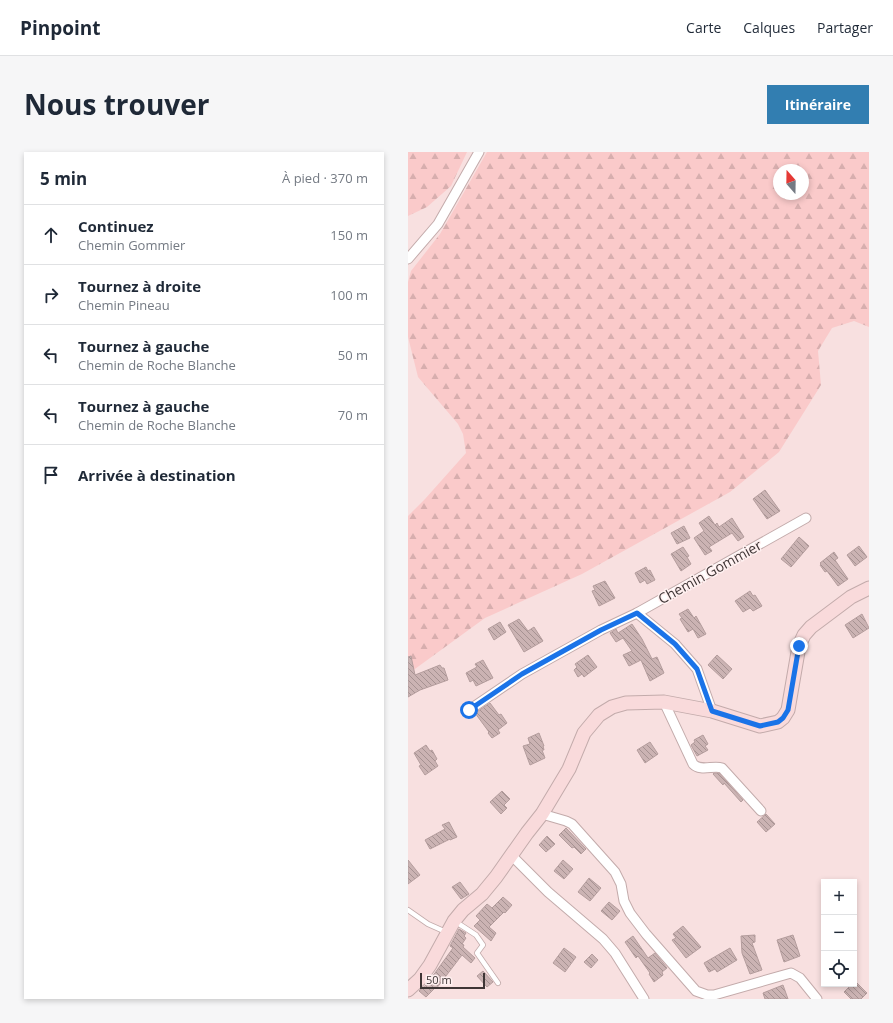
<!DOCTYPE html>
<html lang="fr">
<head>
<meta charset="utf-8">
<style>
  body { margin:0; font-family:"Open Sans",sans-serif; background:#f6f6f7; color:#1f2937 }
  .controls { position:absolute; right:12px; bottom:12px; display:grid; overflow:hidden; border-radius:0px; box-shadow:0 2px 6px #0003 }
  .controls button { width:36px; height:36px; display:grid; place-items:center; padding:0; border:0; border-bottom:1px solid #e0e1e3; background:#fff; color:#1f2937; font:20px sans-serif }
  .compass { position:absolute; left:365px; top:12px; width:36px; height:36px; border-radius:50%; background:#fff; box-shadow:0 2px 6px #0003; rotate:340deg }
  .scale { position:absolute; left:12px; bottom:10px; width:65px; box-sizing:border-box; padding-left:4px; border:2px solid #3e3535; border-top:0; font-size:11px; line-height:14px; white-space:nowrap; color:#3e3535; -webkit-text-stroke:3px #fff0f0; paint-order:stroke }
  .stop { position:absolute; width:12px; height:12px; margin:-9px; border:3px solid #1a73e8; border-radius:50%; background:#fff }
  .stop.end { background:#1a73e8; border-color:#fff; box-shadow:0 1px 4px #0008 }
  .list { margin:0; padding:0; list-style:none }
  h2 { display:flex; justify-content:space-between; align-items:center; height:52px; margin:0; padding:0 16px; font-size:17px }
  h2 small { font-size:13px; font-weight:400; color:#747a83 }
  .list li { display:grid; grid-template-columns:26px 1fr auto; gap:12px; align-items:center; box-sizing:border-box; height:60px; padding:0 16px; border-top:1px solid #e0e1e3 }
  .list b { display:block; font-size:15px; white-space:nowrap }
  .list p { margin:0; font-size:13px; white-space:nowrap; color:#747a83 }
  .list em { font-size:13px; font-style:normal; color:#747a83 }
  .icon { flex:none; width:22px; height:22px; fill:none; stroke:currentColor; stroke-width:2; stroke-linecap:round; stroke-linejoin:round }
  .map { position:relative; flex:none; width:461px; height:847px; overflow:hidden; border-radius:0px }
  header { display:flex; align-items:center; gap:24px; box-sizing:border-box; height:56px; padding:0 20px; background:#fff; border-bottom:1px solid #e0e1e3 }
  header strong { font-size:19px }
  nav { display:flex; gap:22px; margin-inline-start:auto; font-size:14px }
  .intro { display:flex; align-items:center; justify-content:space-between; box-sizing:border-box; height:96px; padding:0 24px }
  h1 { margin:0; font-size:28px }
  .button { padding:10px 18px; border-radius:0px; background:#327eb1; color:#fff; font-size:14px; font-weight:700 }
  main { display:flex; gap:24px; padding:0 24px }
  aside { flex:1; background:#fff; border-radius:0px; box-shadow:0 2px 6px #0003 }
  .map>svg:first-child { display:block }
  .forest { fill:url(#forest-firs); fill-rule:evenodd }
  .building { fill:url(#building-back-hatch); stroke:#b49d9d }
  .lines { fill:none; stroke-linecap:round; stroke-linejoin:round }
  .lane-casing { stroke:#c3abab; stroke-width:6 }
  .street-casing { stroke:#c3abab; stroke-width:11 }
  .secondary-casing { stroke:#c3abab; stroke-width:15 }
  .lane { stroke:#fff; stroke-width:4.5 }
  .street { stroke:#fff; stroke-width:9 }
  .secondary { stroke:#f9dadb; stroke-width:13 }
  .route { stroke:#1a73e8; stroke-width:5 }
  .labels { text-anchor:middle; stroke-width:3; stroke-linejoin:round; paint-order:stroke }
  .street-label { font-size:14px; fill:#3e3535; stroke:#fff0f0 }
</style>
</head>
<body>
<header>
<strong>Pinpoint</strong>
<nav><a>Carte</a><a>Calques</a><a>Partager</a></nav>
</header>
<div class="intro"><h1>Nous trouver</h1><a class="button">Itinéraire</a></div>
<main>
<aside>
<h2>5 min<small>À pied · 370 m</small></h2>
<ul class="list">
<li><svg class="icon" aria-label="ahead" viewBox="0 0 24 24"><path d="M12 20V5M6 11l6-6 6 6"/></svg><div><b>Continuez</b><p>Chemin Gommier</p></div><em>150 m</em></li>
<li><svg class="icon" aria-label="right" viewBox="0 0 24 24"><path d="M7 20v-9h11M14 6l5 5-5 5"/></svg><div><b>Tournez à droite</b><p>Chemin Pineau</p></div><em>100 m</em></li>
<li><svg class="icon" aria-label="left" viewBox="0 0 24 24"><path d="M17 20v-9H6M10 6l-5 5 5 5"/></svg><div><b>Tournez à gauche</b><p>Chemin de Roche Blanche</p></div><em>50 m</em></li>
<li><svg class="icon" aria-label="left" viewBox="0 0 24 24"><path d="M17 20v-9H6M10 6l-5 5 5 5"/></svg><div><b>Tournez à gauche</b><p>Chemin de Roche Blanche</p></div><em>70 m</em></li>
<li><svg class="icon" aria-label="arrive" viewBox="0 0 24 24"><path d="M6 21V4h12l-3 4 3 4H6"/></svg><div><b>Arrivée à destination</b></div></li>
</ul>
</aside>
<div class="map">
<svg width="461" height="847" viewBox="0 0 461 847">
  <defs>
    <pattern id="forest-firs" width="22" height="20" patternUnits="userSpaceOnUse"><rect width="22" height="20" fill="#facaca"/><path d="M5 1l3.5 6h-7zM16 11l3.5 6h-7z" fill="#d7aeae"/></pattern>
    <pattern id="building-back-hatch" width="6" height="6" patternUnits="userSpaceOnUse"><rect width="6" height="6" fill="#cbb3b3"/><path d="M-1 5l2 2M0 0l6 6M5-1l2 2" fill="none" stroke="#a69292"/></pattern>
  </defs>
  <rect width="100%" height="100%" fill="#f8e0e0"/>
  <!-- forest -->
  <g class="forest">
    <path d="M0 0H59L43 34 19 55 0 64Z"/>
    <path d="M79 0H461V175L446 169 424 176 410 199 413 233 371 300 322 340 174 422 77 466 0 522V364L17 347 58 301 55 282 50 272 10 225 0 185V130L3 119 32 82ZM371 18H395V42H371Z"/>
  </g>
  <!-- building -->
  <g class="building">
    <path d="M357 338 372 359 359 367 345 347Z"/>
    <path d="M301 364 307 373 309 371 311 375 324 366 336 385 330 389 324 381 301 395 304 399 297 403 286 386 296 379 291 371Z"/>
    <path d="M276 374 282 386 269 392 263 381Z"/>
    <path d="M391 385 401 394 383 415 373 407Z"/>
    <path d="M451 394 459 405 447 414 439 403Z"/>
    <path d="M275 395 281 404 279 405 283 412 273 419 263 402Z"/>
    <path d="M426 400 430 406 427 408 440 427 430 434 419 419 417 420 412 413 413 412 412 411Z"/>
    <path d="M238 415 240 419 242 418 247 428 239 432 237 428 232 431 227 421Z"/>
    <path d="M197 429 207 446 191 454 184 439 187 438 185 434Z"/>
    <path d="M342 439 345 444 347 443 354 454 345 459 342 456 335 460 327 449Z"/>
    <path d="M280 457 286 466 288 464 298 482 290 486 285 477 280 480 272 467 274 466 271 462Z"/>
    <path d="M454 462 461 476 445 486 437 473Z"/>
    <path d="M111 467 120 479 126 475 135 489 116 500 100 473Z"/>
    <path d="M92 470 98 480 86 488 80 477Z"/>
    <path d="M224 472 234 487 244 507 249 505 256 521 242 529 233 508 221 514 215 503 224 499 215 486 208 490 202 481 208 477 210 481Z"/>
    <path d="M180 503 189 515 176 525 174 522 170 525 166 518 169 515 167 512Z"/>
    <path d="M309 503 324 517 315 527 300 513Z"/>
    <path d="M3 504 7 523 32 513 34 516H36L40 528 12 538 0 545V505Z"/>
    <path d="M75 508 85 526 68 534 65 528 62 530 58 521 69 515 67 512Z"/>
    <path d="M82 551 91 563 93 562 99 571 90 578 92 581 84 586 80 581 81 580 67 561Z"/>
    <path d="M131 581 136 594H135L136 598H134L137 606 122 613 115 594 122 592 120 586Z"/>
    <path d="M295 583 300 592 297 594 300 598 289 604 283 593 287 590 286 588Z"/>
    <path d="M242 590 250 602 237 611 229 598Z"/>
    <path d="M18 593 22 599 24 598 29 607 27 609 30 614 17 623 11 614 13 613 6 601Z"/>
    <path d="M306 621H311L335 648 333 650 316 631 315 633 305 622Z"/>
    <path d="M94 639 102 647 96 653 99 656 93 662 82 650Z"/>
    <path d="M358 662 367 672 358 680 349 670Z"/>
    <path d="M41 670 49 685 42 688V687L22 697 17 688 37 677 34 673Z"/>
    <path d="M158 676 178 697 173 702 166 695 164 696 151 683Z"/>
    <path d="M139 684 147 692 138 700 131 693Z"/>
    <path d="M0 708 12 723 0 732Z"/>
    <path d="M155 708 165 717 156 727 146 719Z"/>
    <path d="M181 726 193 736 182 749 170 740Z"/>
    <path d="M52 730 61 742 53 747 44 735Z"/>
    <path d="M95 745 104 753 97 761 96 760 81 775 88 781 83 789 66 774 72 768 68 764 79 752 84 756Z"/>
    <path d="M201 750 212 759 204 768 193 759Z"/>
    <path d="M275 774 293 795 278 806 264 788 268 786 265 782Z"/>
    <path d="M51 777 58 781 56 784 58 786 54 792 56 793 55 795 67 806 63 811 54 803 28 837 27 836 18 845 11 839 19 832 45 796 42 794Z"/>
    <path d="M347 783V790L344 791 354 818 342 822 334 801 333 784Z"/>
    <path d="M385 783 392 804 376 810 369 788Z"/>
    <path d="M225 784 240 806 247 801 259 816 254 820 255 823 246 830 241 822 242 821 230 804 228 806 217 790Z"/>
    <path d="M156 796 168 805 157 820 145 811Z"/>
    <path d="M322 796 329 808 309 820 307 817 301 820 296 811Z"/>
    <path d="M184 802 190 808 183 816 176 810Z"/>
    <path d="M75 819 85 830 79 835 69 824Z"/>
    <path d="M447 829 459 841 453 847H443L436 840 444 832H446Z"/>
    <path d="M375 833 380 847H357L355 841Z"/>
  </g>
  <g class="lines">
    <!-- lane casing -->
    <g class="lane-casing">
      <g id="lane">
        <path d="M0 758 20 772 38 780"/>
        <path d="M48 770 68 783 75 793 69 801 90 831"/>
      </g>
    </g>
    <!-- street casing -->
    <g class="street-casing">
      <g id="street">
        <path d="M0 107 30 72 71 0"/>
        <path d="M229 461 267 492 289 517 304 559"/>
        <path d="M256 550 285 612C293 620 305 613 314 616L353 659"/>
        <path d="M61 558 114 522 193 478 229 461 398 366"/>
        <path d="M134 662 158 669 164 672 207 720 213 732 216 749 222 761 238 782 288 839 299 843H306L383 821 392 826 409 847"/>
        <path d="M103 703 140 740 195 787 207 801 236 847"/>
      </g>
    </g>
    <!-- secondary casing -->
    <g class="secondary-casing">
      <path id="secondary" d="M0 838 12 827 22 813 46 769 55 758 74 742 88 725 119 681 134 662 161 617 176 581 191 563 204 555 218 551 256 550 304 559 352 574 370 570 375 566 380 558 391 494 396 483 403 475 443 445 461 436"/>
    </g>
    <!-- lane -->
    <use href="#lane" class="lane"/>
    <!-- street -->
    <use href="#street" class="street"/>
    <!-- secondary -->
    <use href="#secondary" class="secondary"/>
  </g>
  <g class="lines">
    <!-- route -->
    <path class="route" d="M61 558 114 522 193 478 229 461 267 492 289 517 304 559 352 574 370 570 375 566 380 558 391 494"/>
  </g>
  <g class="labels">
    <!-- street labels -->
    <g class="street-label">
      <text transform="translate(302 420) rotate(-29)" y="5">Chemin Gommier</text>
    </g>
  </g>
</svg>
<div class="controls">
<button>+</button>
<button>−</button>
<button><svg class="icon" aria-label="locate" viewBox="0 0 24 24"><circle cx="12" cy="12" r="6"/><path d="M12 2v4M12 18v4M2 12h4M18 12h4"/></svg></button>
</div>
<svg class="compass" viewBox="-18 -18 36 36"><path d="M0-13l5 13h-10z" fill="#e53935"/><path d="M0 13l5-13h-10z" fill="#747a83"/></svg>
<div class="scale">50 m</div>
<div class="stop" style="left:61px;top:558px"></div>
<div class="stop end" style="left:391px;top:494px"></div>
</div>
</main>
</body>
</html>
